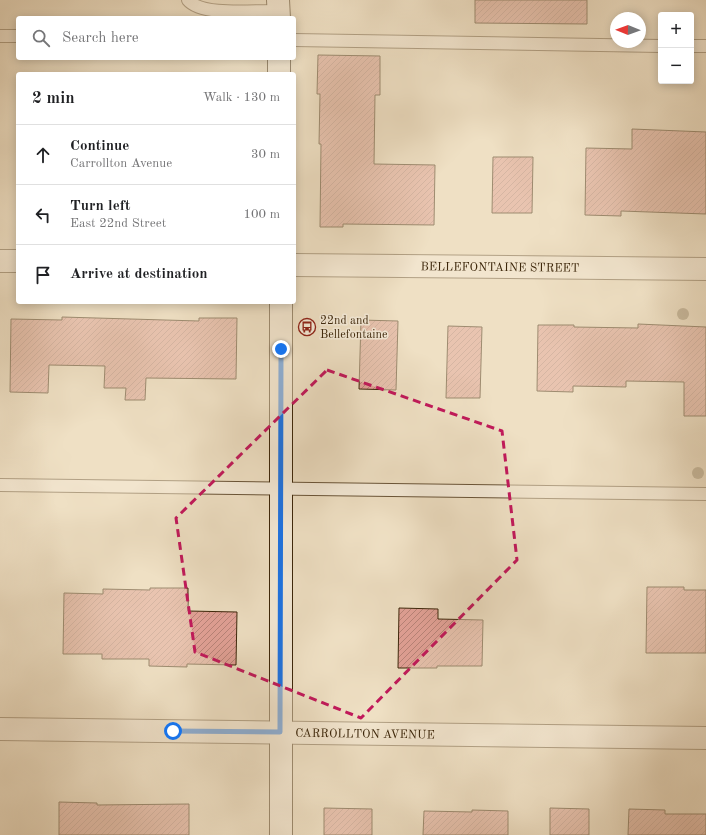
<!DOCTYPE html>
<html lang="en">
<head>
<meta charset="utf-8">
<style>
  body { margin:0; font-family:"Old Standard TT",serif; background:#f2f2f2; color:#202124 }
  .controls { position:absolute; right:12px; top:12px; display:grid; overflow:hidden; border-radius:4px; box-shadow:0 2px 10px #0003 }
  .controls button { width:36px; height:36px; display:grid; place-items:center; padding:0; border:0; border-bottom:1px solid #e0e0e0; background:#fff; color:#202124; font:20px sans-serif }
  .compass { position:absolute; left:610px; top:12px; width:36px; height:36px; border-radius:50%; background:#fff; box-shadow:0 2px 10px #0003; rotate:271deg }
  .stop { position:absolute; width:12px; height:12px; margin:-9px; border:3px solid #1a73e8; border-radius:50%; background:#fff }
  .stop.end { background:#1a73e8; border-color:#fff; box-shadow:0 1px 4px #0008 }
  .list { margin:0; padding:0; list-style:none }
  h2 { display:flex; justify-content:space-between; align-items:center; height:52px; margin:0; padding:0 16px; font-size:17px }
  h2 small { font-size:13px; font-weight:400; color:#757577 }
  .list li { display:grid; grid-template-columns:26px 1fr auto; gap:12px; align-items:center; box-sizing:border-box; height:60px; padding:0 16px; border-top:1px solid #e0e0e0 }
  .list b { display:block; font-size:15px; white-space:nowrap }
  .list p { margin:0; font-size:13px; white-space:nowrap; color:#757577 }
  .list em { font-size:13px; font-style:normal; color:#757577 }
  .icon { flex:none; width:22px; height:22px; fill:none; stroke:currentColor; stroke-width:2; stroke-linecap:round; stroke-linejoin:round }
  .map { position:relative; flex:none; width:706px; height:835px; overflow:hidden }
  .search { position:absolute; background:#fff; box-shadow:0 2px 10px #0003; left:16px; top:16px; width:280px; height:44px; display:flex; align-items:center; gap:10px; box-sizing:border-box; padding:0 14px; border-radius:4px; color:#757577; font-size:15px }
  .panel { position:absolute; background:#fff; box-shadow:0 2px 10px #0003; left:16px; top:72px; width:280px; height:232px; border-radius:4px }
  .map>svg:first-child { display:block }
  .building { fill:url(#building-hatch); stroke:#3c260a }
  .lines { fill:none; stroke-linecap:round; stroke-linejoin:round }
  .lane-casing { stroke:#695438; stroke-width:14 }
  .street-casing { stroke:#695438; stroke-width:24 }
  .secondary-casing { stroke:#3c260a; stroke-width:24 }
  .lane { stroke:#f5ebd9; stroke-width:12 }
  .street { stroke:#f5ebd9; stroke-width:22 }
  .secondary { stroke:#f5ebd9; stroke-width:22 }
  .tree { fill:#9d8f71 }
  .route { stroke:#1a73e8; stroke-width:5 }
  .marked { fill:none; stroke:#c2185b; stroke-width:3; stroke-dasharray:8 5; stroke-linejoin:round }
  .labels { text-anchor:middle; stroke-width:3; stroke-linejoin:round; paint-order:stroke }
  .street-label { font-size:12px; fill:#3c260a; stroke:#f5ebd9 }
  .poi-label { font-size:12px; fill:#3c260a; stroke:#f5ebd9; text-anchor:start }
</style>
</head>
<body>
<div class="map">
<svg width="706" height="835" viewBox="0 0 706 835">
  <defs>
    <pattern id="building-hatch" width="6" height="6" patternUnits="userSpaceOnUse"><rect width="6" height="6" fill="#e3a298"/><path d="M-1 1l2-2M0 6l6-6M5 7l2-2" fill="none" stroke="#b9847a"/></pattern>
  </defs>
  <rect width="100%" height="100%" fill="#efe0c4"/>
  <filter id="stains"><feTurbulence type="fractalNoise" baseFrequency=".005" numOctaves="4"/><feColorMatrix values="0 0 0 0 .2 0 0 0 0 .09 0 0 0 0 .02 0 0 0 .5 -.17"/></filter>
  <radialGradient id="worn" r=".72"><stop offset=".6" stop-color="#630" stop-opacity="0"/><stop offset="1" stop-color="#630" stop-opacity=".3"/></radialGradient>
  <!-- building -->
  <g class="building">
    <path d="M475 0H587V24L475 23Z"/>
    <path d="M318 55 380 56V95H375L374 164 435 165 434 225 343 224V227H320L321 144H319L320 94H317Z"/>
    <path d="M632 129 706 132V214L621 211V216L585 215 586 148 632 149Z"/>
    <path d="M493 157H533L532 213H492Z"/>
    <path d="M62 317 199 321V318H237L236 379 146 378 145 400H125L126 388H104L105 366 49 365 48 393 10 392 11 319 62 320Z"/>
    <path d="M361 320 398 321 396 390 359 389Z"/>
    <path d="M638 324 706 327V416H684V382L626 381V387L573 386V392L537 391 538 325H574V327L638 328Z"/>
    <path d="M448 326 482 327 480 398H446Z"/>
    <path d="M647 587H684V590H706V653H646Z"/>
    <path d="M150 588H188V611L237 612 236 665 187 664V667L149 666V659H102V654H63L64 593 103 594V589L150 590Z"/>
    <path d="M399 608 438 609V619L483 620 482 666H437V668H398Z"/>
    <path d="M59 802 97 803V805L189 804V835H59Z"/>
    <path d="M324 808 372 809V835H324Z"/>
    <path d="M550 808 589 809V835H550Z"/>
    <path d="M629 809 665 810V814H706V835H628Z"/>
    <path d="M472 810 508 811V835H423L424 811 472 812Z"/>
  </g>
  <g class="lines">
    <!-- lane casing -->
    <g class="lane-casing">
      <g id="lane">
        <path d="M188 0C202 17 257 10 279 11"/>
        <path d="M0 36H18"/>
        <path d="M294 40 661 46"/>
        <path d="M691 46H706"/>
        <path d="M0 485 706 494"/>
      </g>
    </g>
    <!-- street casing -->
    <g class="street-casing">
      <g id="street">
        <path d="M0 261H18"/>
        <path id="s1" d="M294 265 706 269"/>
        <path id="s2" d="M0 729 706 738"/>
      </g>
    </g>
    <!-- secondary casing -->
    <g class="secondary-casing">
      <g id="secondary">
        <path d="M278 0 279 18"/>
        <path d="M279 58V74"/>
        <path d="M281 835V302"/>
      </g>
    </g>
    <!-- lane -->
    <use href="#lane" class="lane"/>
    <!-- street -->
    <use href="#street" class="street"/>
    <!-- secondary -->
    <use href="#secondary" class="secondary"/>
  </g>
  <!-- trees -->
  <g class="tree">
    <circle cx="683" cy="314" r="6"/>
    <circle cx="698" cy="473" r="6"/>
  </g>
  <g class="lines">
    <!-- route -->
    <path class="route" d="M173 731 280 732 281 349"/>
  </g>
  <!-- marked area -->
  <path d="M0 0H706V835H0ZM327 370 502 431 517 560 361 718 195 652 176 518Z" fill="#efe0c4" fill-opacity=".55" fill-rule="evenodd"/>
  <path class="marked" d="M327 370 502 431 517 560 361 718 195 652 176 518Z"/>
  <!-- icons -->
  <defs>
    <g id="bus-ring" transform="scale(0.9)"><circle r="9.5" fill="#f5ebd9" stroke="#8f2418" stroke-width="1.5"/><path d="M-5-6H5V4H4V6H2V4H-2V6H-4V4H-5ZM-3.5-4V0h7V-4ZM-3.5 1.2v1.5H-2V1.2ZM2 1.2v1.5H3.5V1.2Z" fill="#8f2418"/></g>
  </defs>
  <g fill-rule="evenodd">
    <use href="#bus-ring" x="307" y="327"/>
  </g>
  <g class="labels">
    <!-- street labels -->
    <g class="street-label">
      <text dy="4" stroke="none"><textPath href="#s1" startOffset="206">BELLEFONTAINE STREET</textPath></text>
      <text dy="4" stroke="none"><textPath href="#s2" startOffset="365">CARROLLTON AVENUE</textPath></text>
    </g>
    <!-- poi labels -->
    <g class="poi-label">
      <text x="320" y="324">22nd and<tspan x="320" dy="14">Bellefontaine</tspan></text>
    </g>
  </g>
  <rect width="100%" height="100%" filter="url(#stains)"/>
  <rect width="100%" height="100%" fill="url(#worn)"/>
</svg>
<div class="controls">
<button>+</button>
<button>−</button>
</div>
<svg class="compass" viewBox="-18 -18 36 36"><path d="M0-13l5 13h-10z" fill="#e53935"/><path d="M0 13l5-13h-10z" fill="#757577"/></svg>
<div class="stop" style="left:173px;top:731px"></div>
<div class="stop end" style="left:281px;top:349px"></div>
<div class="search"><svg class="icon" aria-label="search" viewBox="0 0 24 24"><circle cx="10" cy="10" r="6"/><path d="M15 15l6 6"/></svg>Search here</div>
<section class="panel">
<h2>2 min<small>Walk · 130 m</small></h2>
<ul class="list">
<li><svg class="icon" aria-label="ahead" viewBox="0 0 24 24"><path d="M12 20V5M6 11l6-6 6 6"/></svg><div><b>Continue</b><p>Carrollton Avenue</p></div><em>30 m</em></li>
<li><svg class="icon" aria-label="left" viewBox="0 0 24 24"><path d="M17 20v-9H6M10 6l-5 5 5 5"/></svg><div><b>Turn left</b><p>East 22nd Street</p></div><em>100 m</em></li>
<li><svg class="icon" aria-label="arrive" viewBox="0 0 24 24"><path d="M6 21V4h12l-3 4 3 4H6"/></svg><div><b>Arrive at destination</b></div></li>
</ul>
</section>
</div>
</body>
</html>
